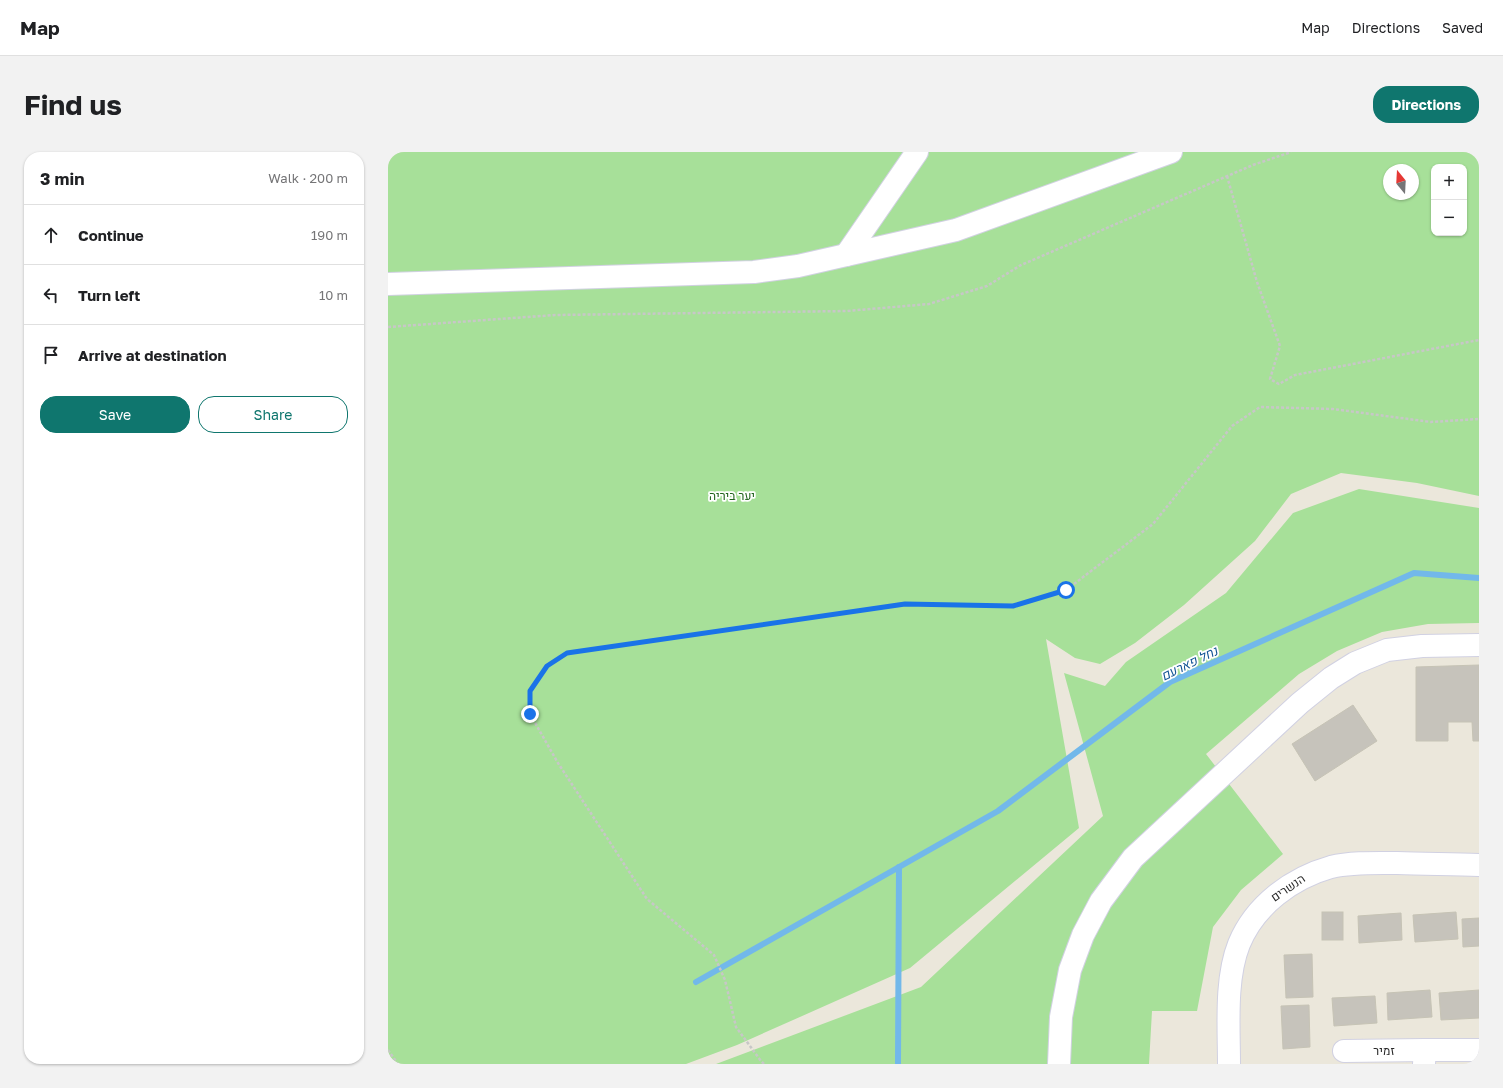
<!DOCTYPE html>
<html lang="en">
<head>
<meta charset="utf-8">
<style>
  body { margin:0; font-family:"Golos Text",Heebo,sans-serif; background:#f2f2f2; color:#202124 }
  .controls { position:absolute; right:12px; top:12px; display:grid; overflow:hidden; border-radius:8px; box-shadow:0 1px 3px #0004 }
  .controls button { width:36px; height:36px; display:grid; place-items:center; padding:0; border:0; border-bottom:1px solid #e0e0e0; background:#fff; color:#202124; font:20px sans-serif }
  .compass { position:absolute; left:995px; top:12px; width:36px; height:36px; border-radius:50%; background:#fff; box-shadow:0 1px 3px #0004; rotate:342deg }
  .stop { position:absolute; width:12px; height:12px; margin:-9px; border:3px solid #1a73e8; border-radius:50%; background:#fff }
  .stop.end { background:#1a73e8; border-color:#fff; box-shadow:0 1px 4px #0008 }
  .list { margin:0; padding:0; list-style:none }
  h2 { display:flex; justify-content:space-between; align-items:center; height:52px; margin:0; padding:0 16px; font-size:17px }
  h2 small { font-size:13px; font-weight:400; color:#757577 }
  .list li { display:grid; grid-template-columns:26px 1fr auto; gap:12px; align-items:center; box-sizing:border-box; height:60px; padding:0 16px; border-top:1px solid #e0e0e0 }
  .list b { display:block; font-size:15px; white-space:nowrap }
  .list em { font-size:13px; font-style:normal; color:#757577 }
  .actions { display:flex; gap:8px; padding:12px 16px }
  .actions a { flex:1; padding:9px 0; border:1px solid #0f766e; border-radius:16px; text-align:center; font-size:14px; color:#0f766e }
  .actions .main { background:#0f766e; color:#fff }
  .icon { flex:none; width:22px; height:22px; fill:none; stroke:currentColor; stroke-width:2; stroke-linecap:round; stroke-linejoin:round }
  .map { position:relative; flex:none; width:1091px; height:912px; overflow:hidden; border-radius:16px }
  header { display:flex; align-items:center; gap:24px; box-sizing:border-box; height:56px; padding:0 20px; background:#fff; border-bottom:1px solid #e0e0e0 }
  header strong { font-size:19px }
  nav { display:flex; gap:22px; margin-inline-start:auto; font-size:14px }
  .intro { display:flex; align-items:center; justify-content:space-between; box-sizing:border-box; height:96px; padding:0 24px }
  h1 { margin:0; font-size:28px }
  .button { padding:10px 18px; border-radius:16px; background:#0f766e; color:#fff; font-size:14px; font-weight:700 }
  main { display:flex; gap:24px; padding:0 24px }
  aside { flex:1; background:#fff; border-radius:16px; box-shadow:0 1px 3px #0004 }
  .map>svg:first-child { display:block }
  .green { fill:#a7e099; fill-rule:evenodd }
  .lines { fill:none; stroke-linecap:round; stroke-linejoin:round }
  .stream { stroke:#72b8ea; stroke-width:6 }
  .building { fill:#c6c3bb; stroke:#c6c3b5 }
  .minor-casing { stroke:#d1d1e2; stroke-width:24 }
  .path { stroke:#c7c7c7; stroke-width:2.5; stroke-dasharray:3 2; stroke-linecap:butt }
  .minor { stroke:#fff; stroke-width:22 }
  .route { stroke:#1a73e8; stroke-width:5 }
  .labels { text-anchor:middle; stroke-width:3.5; stroke-linejoin:round; paint-order:stroke }
  .park-label { font-size:12px; fill:#20631c; stroke:#fff }
  .street-label { font-size:12px; fill:#292929; stroke:#fff }
  .water-label { font-size:13px; font-style:italic; fill:#125494; stroke:#fff }
</style>
</head>
<body>
<header>
<strong>Map</strong>
<nav><a>Map</a><a>Directions</a><a>Saved</a></nav>
</header>
<div class="intro"><h1>Find us</h1><a class="button">Directions</a></div>
<main>
<aside>
<h2>3 min<small>Walk · 200 m</small></h2>
<ul class="list">
<li><svg class="icon" aria-label="ahead" viewBox="0 0 24 24"><path d="M12 20V5M6 11l6-6 6 6"/></svg><div><b>Continue</b></div><em>190 m</em></li>
<li><svg class="icon" aria-label="left" viewBox="0 0 24 24"><path d="M17 20v-9H6M10 6l-5 5 5 5"/></svg><div><b>Turn left</b></div><em>10 m</em></li>
<li><svg class="icon" aria-label="arrive" viewBox="0 0 24 24"><path d="M6 21V4h12l-3 4 3 4H6"/></svg><div><b>Arrive at destination</b></div></li>
</ul>
<div class="actions"><a class="main">Save</a><a>Share</a></div>
</aside>
<div class="map">
<svg width="1091" height="912" viewBox="0 0 1091 912">
  <rect width="100%" height="100%" fill="#ebe7db"/>
  <!-- green -->
  <g class="green">
    <path d="M0 0H1091V344L1029 331 953 321 903 342 867 389 796 453 747 491 712 512 687 506 658 487 691 676 522 816 349 893 298 912H0ZM1046 15H1076V81H1046ZM1001 18H1025V42H1001Z"/>
    <path d="M971 337 1091 356V471L1040 472 994 480 949 499 911 522 818 602 895 702 853 738 825 775 809 859H764L761 912H328L533 835 715 664 676 521 717 534 738 510 838 441 905 361Z"/>
  </g>
  <g class="lines">
    <!-- stream -->
    <g class="stream">
      <path d="M308 830 610 659 782 530 1026 421 1091 426"/>
      <path d="M510 912 511 715"/>
    </g>
  </g>
  <!-- building -->
  <g class="building">
    <path d="M1091 513V589H1085L1084 570H1060V589H1028V515Z"/>
    <path d="M965 553 989 589 927 629 904 592Z"/>
    <rect x="934" y="760" width="21" height="28"/>
    <path d="M1068 760 1070 787 1027 790 1025 763Z"/>
    <path d="M1013 761 1014 788 971 791 970 764Z"/>
    <path d="M1091 766V794L1075 795 1074 767Z"/>
    <path d="M924 802 925 845 898 846 896 803Z"/>
    <path d="M1042 838 1044 865 1000 868 999 841Z"/>
    <path d="M1091 838V866L1053 868 1051 841Z"/>
    <path d="M987 844 989 871 946 874 944 846Z"/>
    <path d="M921 853 922 895 895 897 893 854Z"/>
  </g>
  <g class="lines">
    <!-- minor casing -->
    <g class="minor-casing">
      <g id="minor">
        <path d="M458 103 529 0"/>
        <path d="M0 132 366 120 410 114 568 78 783 0"/>
        <path d="M956 899 1037 898"/>
        <path d="M671 912 673 865 682 818 695 783 713 749 745 706 912 551 943 526 967 511 999 498 1034 494 1091 493"/>
        <path d="M841 912C841 875 837 827 851 792 867 753 904 726 943 715 964 710 988 711 1009 711 1037 712 1064 712 1091 713"/>
        <path d="M1036 912 1037 898H1091"/>
      </g>
    </g>
    <!-- path -->
    <g class="path">
      <path d="M839 24 869 130 892 194 882 227 891 232 907 223 1091 188"/>
      <path d="M0 175 167 163 459 159 541 152 599 134 633 113 865 13 903 0"/>
      <path d="M0 898 10 912"/>
      <path d="M376 912 373 909 348 875 337 828 326 803 259 747 170 611 142 562V539L159 514 179 501 517 452 625 453 678 438 765 372 844 274 872 255 945 257 1043 270 1091 267"/>
    </g>
    <!-- minor -->
    <use href="#minor" class="minor"/>
  </g>
  <g class="lines">
    <!-- route -->
    <path class="route" d="M142 562V539L159 514 179 501 517 452 625 454 678 438"/>
  </g>
  <g class="labels">
    <!-- park labels -->
    <g class="park-label">
      <text x="344" y="348">יער ביריה</text>
    </g>
    <!-- street labels -->
    <g class="street-label">
      <text transform="translate(900 736) rotate(-34)" y="4">הנשרים</text>
      <text x="996" y="903">זמיר</text>
    </g>
    <!-- water labels -->
    <g class="water-label">
      <text transform="translate(801 511) rotate(-26)" y="5">נחל פארעם</text>
    </g>
  </g>
</svg>
<div class="controls">
<button>+</button>
<button>−</button>
</div>
<svg class="compass" viewBox="-18 -18 36 36"><path d="M0-13l5 13h-10z" fill="#e53935"/><path d="M0 13l5-13h-10z" fill="#757577"/></svg>
<div class="stop" style="left:678px;top:438px"></div>
<div class="stop end" style="left:142px;top:562px"></div>
</div>
</main>
</body>
</html>
